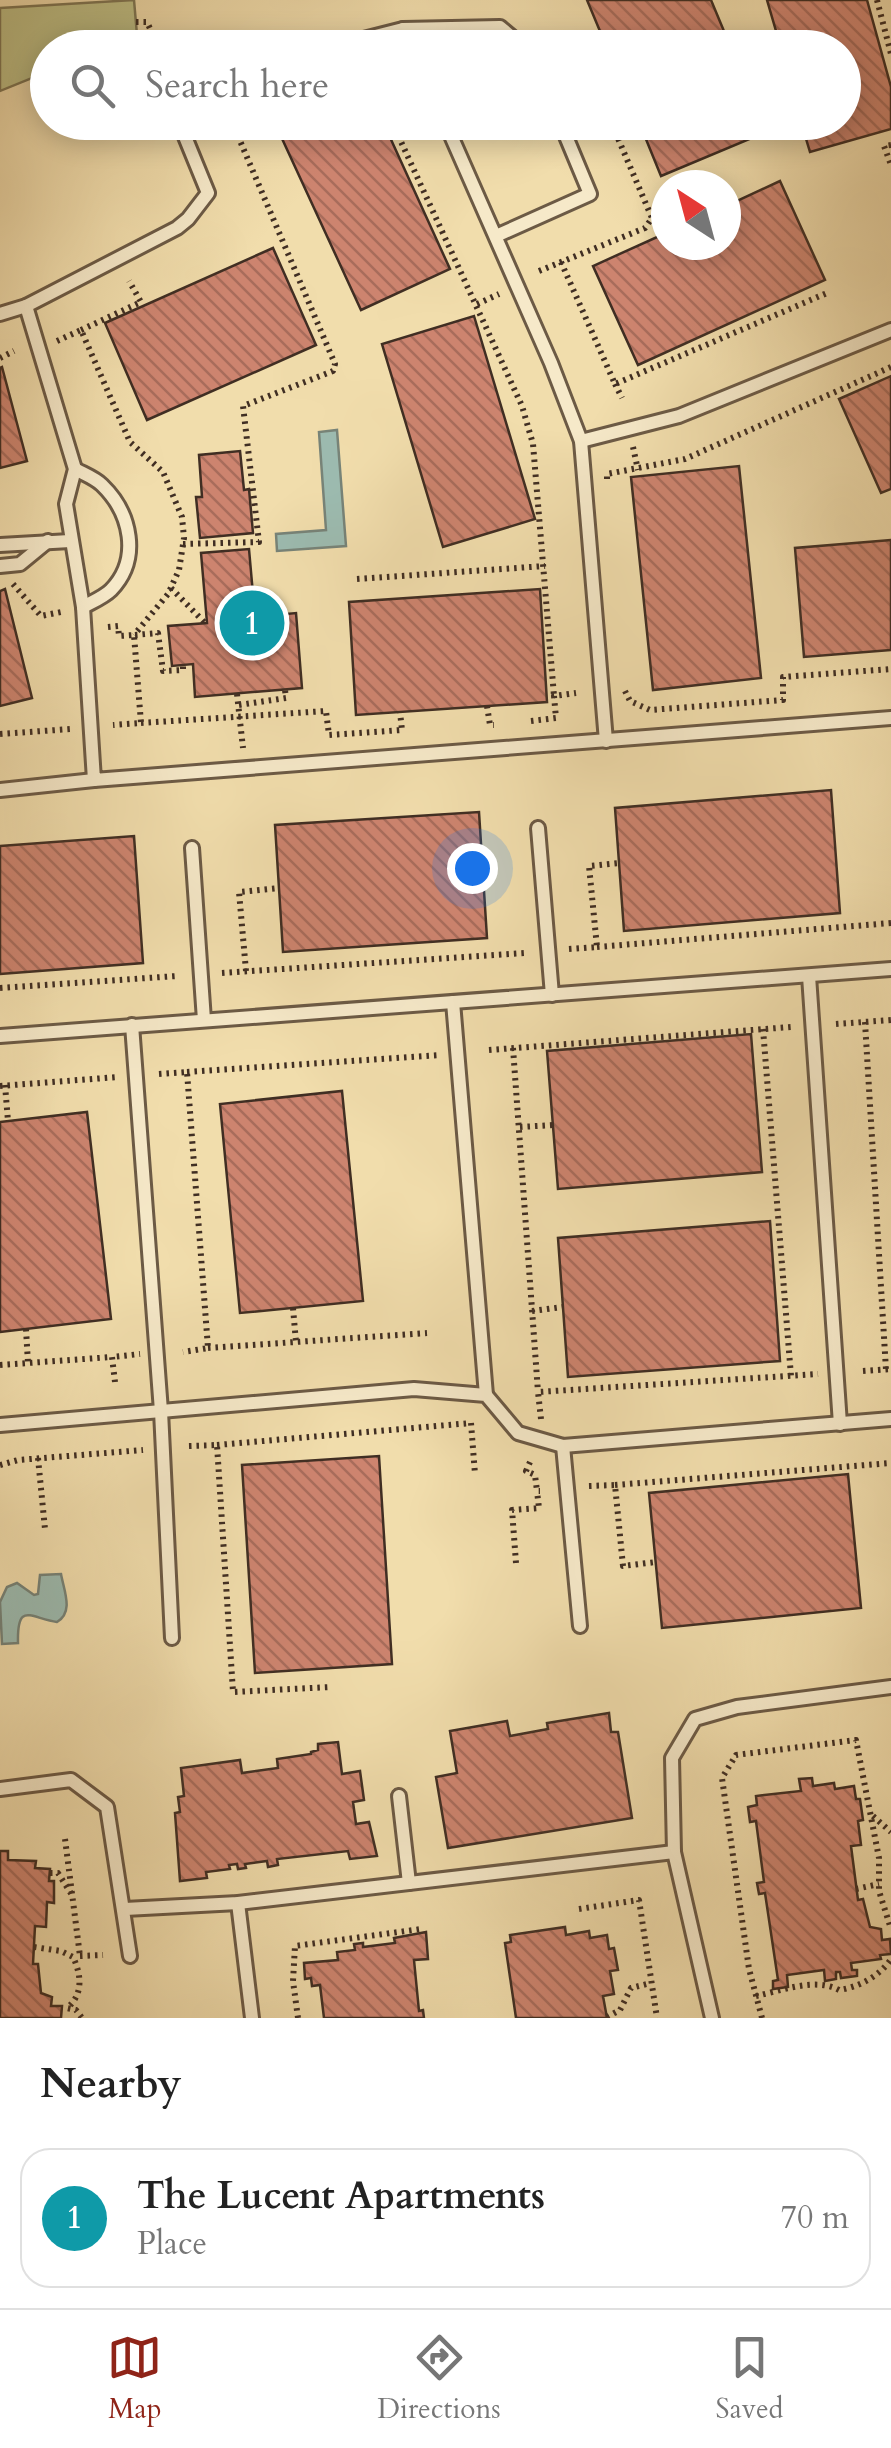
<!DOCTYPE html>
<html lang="en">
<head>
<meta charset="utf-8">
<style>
  body { margin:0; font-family:Cardo,serif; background:#f6f6f6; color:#222 }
  .compass { position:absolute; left:651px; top:170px; width:90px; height:90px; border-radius:50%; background:#fff; box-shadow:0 5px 25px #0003; rotate:324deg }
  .you { position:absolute; left:472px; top:868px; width:35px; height:35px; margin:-25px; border:8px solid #fff; border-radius:50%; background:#1a73e8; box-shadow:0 0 0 15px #1a73e833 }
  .badge { display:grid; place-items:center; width:65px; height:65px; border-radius:50%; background:#8f2418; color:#fff; font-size:32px; font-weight:700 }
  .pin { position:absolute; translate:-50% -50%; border:5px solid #fff; box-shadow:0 2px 10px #0006 }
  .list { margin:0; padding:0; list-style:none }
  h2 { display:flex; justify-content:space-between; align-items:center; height:130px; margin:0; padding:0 40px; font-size:42px }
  h2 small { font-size:32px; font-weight:400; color:#767676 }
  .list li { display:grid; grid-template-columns:65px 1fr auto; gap:30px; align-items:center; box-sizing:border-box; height:140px; margin:0 20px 20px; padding:0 20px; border:2px solid #e0e0e0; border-radius:30px }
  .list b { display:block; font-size:38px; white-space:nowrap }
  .list p { margin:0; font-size:32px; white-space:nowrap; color:#767676 }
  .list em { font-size:32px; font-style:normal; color:#767676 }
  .icon { flex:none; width:55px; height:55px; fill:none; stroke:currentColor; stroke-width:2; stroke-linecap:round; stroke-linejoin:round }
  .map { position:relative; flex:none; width:891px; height:2018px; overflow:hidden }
  .search { position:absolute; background:#fff; box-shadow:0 5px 25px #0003; left:30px; right:30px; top:30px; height:110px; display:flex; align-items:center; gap:25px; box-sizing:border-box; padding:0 35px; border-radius:55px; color:#767676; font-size:38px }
  .sheet { height:290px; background:#fff }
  nav { display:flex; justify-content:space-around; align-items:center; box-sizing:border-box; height:140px; border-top:2px solid #e0e0e0; background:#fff; font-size:28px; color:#767676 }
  nav a { display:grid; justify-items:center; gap:5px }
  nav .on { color:#8f2418 }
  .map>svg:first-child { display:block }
  .park { fill:#bec087; stroke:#7f7755; stroke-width:2.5 }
  .water { fill:#9cbbb0; stroke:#778378; stroke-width:2.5 }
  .building { fill:url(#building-back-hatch); stroke:#402e23; stroke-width:2.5 }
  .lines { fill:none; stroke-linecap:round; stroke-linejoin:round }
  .lane-casing { stroke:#6c5a45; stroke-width:18 }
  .path { stroke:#402e23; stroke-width:6; stroke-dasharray:2.5 5; stroke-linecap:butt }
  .lane { stroke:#f6e9c9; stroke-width:12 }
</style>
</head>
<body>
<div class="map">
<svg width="891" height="2018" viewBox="0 0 891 2018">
  <defs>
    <pattern id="building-back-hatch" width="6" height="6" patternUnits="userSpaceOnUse" patternTransform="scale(2.5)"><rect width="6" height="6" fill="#cd846f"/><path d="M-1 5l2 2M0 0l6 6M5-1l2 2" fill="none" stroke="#a86c5b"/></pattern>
  </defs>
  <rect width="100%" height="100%" fill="#f1ddac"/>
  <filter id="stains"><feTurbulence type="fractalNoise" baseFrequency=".002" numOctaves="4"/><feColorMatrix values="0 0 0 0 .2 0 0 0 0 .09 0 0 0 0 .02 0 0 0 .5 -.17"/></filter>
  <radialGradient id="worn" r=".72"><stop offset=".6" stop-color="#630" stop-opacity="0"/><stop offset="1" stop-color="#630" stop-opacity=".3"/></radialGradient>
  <!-- park -->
  <path class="park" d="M134 0 137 35 107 47 48 48 47 72 0 91V8Z"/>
  <!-- water -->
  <g class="water">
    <path d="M337 430 346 546 277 551 276 534 326 530 319 432Z"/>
    <path d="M61 1574C64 1591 74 1612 57 1622 30 1618 17 1601 18 1643L2 1644 0 1602 7 1587 17 1583 34 1595 38 1594 40 1575Z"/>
  </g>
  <!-- building -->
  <g class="building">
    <path d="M587 0H711L731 48H607Z"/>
    <path d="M767 0H867L891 87V129L810 152 801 122H844V48H781Z"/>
    <path d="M299 122H383L450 269 361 310 279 132Z"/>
    <path d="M639 122H762L766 132 661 176Z"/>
    <path d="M780 181 825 280 638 365 593 266 666 233V245H726V206Z"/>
    <path d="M273 248 316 345 147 420 105 323Z"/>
    <path d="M474 316 535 519 443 547 382 344Z"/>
    <path d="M2 367 27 461 0 468V368Z"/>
    <path d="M891 376V489L881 493 839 399Z"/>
    <path d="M240 451 244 490 249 489 253 533 200 538 196 497H202L199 455Z"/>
    <path d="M739 466 761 678 653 690 631 477Z"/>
    <path d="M891 540V650L804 657 795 548Z"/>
    <path d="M249 549 255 617 296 613 302 688 195 697 193 664 172 666 168 626 207 623 201 553Z"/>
    <path d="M5 589 32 698 0 706V591Z"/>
    <path d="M540 589 547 702 356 715 349 602Z"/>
    <path d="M831 790 840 913 624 931 615 808Z"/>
    <path d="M479 812 487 938 283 952 275 825Z"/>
    <path d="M134 836 143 963 0 974V846Z"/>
    <path d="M751 1034 762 1172 558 1189 547 1051Z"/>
    <path d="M342 1091 363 1301 240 1313 220 1104Z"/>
    <path d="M87 1112 111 1319 0 1332V1122Z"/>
    <path d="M770 1221 780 1361 568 1377 558 1238Z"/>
    <path d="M379 1456 392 1664 255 1673 242 1465Z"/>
    <path d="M848 1474 861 1608 662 1628 649 1493Z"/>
    <path d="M609 1713 611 1732H618L632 1818 448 1848 436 1777 457 1773 450 1731 507 1721 510 1736 548 1729 547 1723Z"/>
    <path d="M338 1742 342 1774 360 1771 364 1800 353 1802 356 1824 369 1822 377 1856 350 1859 348 1851 277 1859 278 1865 268 1867 267 1861 245 1864 246 1868 238 1869 237 1864 229 1865 230 1869 206 1872 207 1878 180 1881 175 1813 180 1812 178 1797 184 1796 181 1768 240 1760 242 1773 278 1768 277 1759 311 1754V1752L318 1750V1744Z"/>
    <path d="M812 1778 813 1786 834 1783 835 1789 854 1786 856 1799H860L863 1820 858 1821 861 1845 851 1846 858 1900 863 1899 870 1927 881 1929 882 1940 890 1939 891 1954 880 1955 881 1959 851 1963 852 1970H857V1976L841 1978 840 1972H836V1979L825 1981 824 1970 787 1975 788 1987 773 1989V1981L778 1980 765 1893 759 1894 757 1883 764 1882 756 1821 750 1822 748 1807 757 1805 756 1796 801 1791 799 1779Z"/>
    <path d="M0 1851H8V1860L36 1861 35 1868 50 1869 49 1881H54V1903L47 1902 46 1927 35 1926 33 1964H38L41 1993 52 1997 51 2006H62L61 2018H0Z"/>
    <path d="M565 1927 566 1935 589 1931 590 1938 607 1935 609 1949 614 1948 618 1970 610 1971 614 1994 603 1996 607 2018H516L505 1943 511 1942 510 1935Z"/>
    <path d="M426 1932 428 1959 414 1960 419 2011 423 2010 424 2018H324L320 1985 312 1986 311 1978 305 1979 304 1963 338 1960 337 1952 355 1950 354 1944 363 1943V1947L395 1943 394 1938Z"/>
  </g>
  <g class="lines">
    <!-- lane casing -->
    <g class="lane-casing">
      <g id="lane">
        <path d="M403 29 411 48"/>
        <path d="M328 48 403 29 500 27 525 48"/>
        <path d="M179 122 208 193 188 219 177 228 26 306 75 469 66 504 83 607 94 780 891 718"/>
        <path d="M445 122 551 363 581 441 606 741"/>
        <path d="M496 236 590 194 560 122"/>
        <path d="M0 314 26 306"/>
        <path d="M581 441 679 416 891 330"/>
        <path d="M75 469C84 474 95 478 102 485 131 513 141 559 111 590 104 597 92 602 83 607"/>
        <path d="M0 545 70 541"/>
        <path d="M0 566 20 564 48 541"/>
        <path d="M0 790 94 780"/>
        <path d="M538 828 552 995"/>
        <path d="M192 848 204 1020"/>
        <path d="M809 976 840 1424"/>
        <path d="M453 1002 486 1395"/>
        <path d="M132 1025 161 1411 172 1638"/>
        <path d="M0 1036 891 969"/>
        <path d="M0 1425 414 1389 486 1395 518 1433 563 1446 891 1419"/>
        <path d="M563 1446 580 1626"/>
        <path d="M0 1789 71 1780 107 1807 130 1956"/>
        <path d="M399 1796 409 1883"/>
        <path d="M238 1903 252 2018"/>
        <path d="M125 1909 238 1903 674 1852"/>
        <path d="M712 2018 674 1852 672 1758 695 1719 737 1707 891 1687"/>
      </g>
    </g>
    <!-- path -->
    <g class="path">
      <path d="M877 0 891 54"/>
      <path d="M136 22H147L159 48"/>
      <path d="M392 122 522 406 533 444 554 696"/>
      <path d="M237 137 268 122"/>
      <path d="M891 145 884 146 891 165"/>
      <path d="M561 262 615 384 827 293"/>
      <path d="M539 271 645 228 652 218 611 122"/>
      <path d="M477 304 499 294"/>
      <path d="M81 330 141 302 129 281"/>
      <path d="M57 341 81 330 130 442 163 472 182 517 184 538 179 570 168 594 134 635"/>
      <path d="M0 358 14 351"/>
      <path d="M615 384 622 398"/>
      <path d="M633 447 638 470"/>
      <path d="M607 479V474L685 459 891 367"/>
      <path d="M183 544 259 542 243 406 333 371 335 364 232 122"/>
      <path d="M357 579 545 566"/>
      <path d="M13 584 41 616 61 612"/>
      <path d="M171 588 205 623"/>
      <path d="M108 627 118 626 119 636 134 635 141 723 113 725"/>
      <path d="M135 635 158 633 163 671 183 670V664"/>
      <path d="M625 691 630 701 650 710 783 700V677L891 669"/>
      <path d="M237 694 243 748"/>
      <path d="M239 705 286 698 285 690"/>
      <path d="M487 706 490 725H494"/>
      <path d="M531 721 556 718 554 696 576 693"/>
      <path d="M141 723 326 711 329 735 402 730 400 712"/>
      <path d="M0 734 71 729"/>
      <path d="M597 947 891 923"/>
      <path d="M569 949 597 947 589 866 619 863"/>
      <path d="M246 971 239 892 279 888"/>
      <path d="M222 973 525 953"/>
      <path d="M0 988 177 976"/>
      <path d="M865 1022 886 1370"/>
      <path d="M836 1024 891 1020"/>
      <path d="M763 1029 791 1376"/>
      <path d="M513 1048 538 1392"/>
      <path d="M489 1050 791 1027"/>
      <path d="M187 1072 440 1055"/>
      <path d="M159 1074 187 1072 208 1348 183 1352"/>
      <path d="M5 1085 8 1121"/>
      <path d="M0 1086 118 1077"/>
      <path d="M520 1127 553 1125"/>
      <path d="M293 1308 296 1342"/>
      <path d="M532 1311 563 1307"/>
      <path d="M26 1329 28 1363"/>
      <path d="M208 1348 427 1333"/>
      <path d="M0 1365 112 1357"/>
      <path d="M863 1371 891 1369"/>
      <path d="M115 1382 112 1357 140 1354"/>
      <path d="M541 1419 538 1392 818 1374"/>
      <path d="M217 1445 471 1423 475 1474"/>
      <path d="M189 1446 217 1445 233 1692 331 1687"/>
      <path d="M38 1458 45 1529"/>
      <path d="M530 1462 526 1471 535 1475 537 1491H540"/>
      <path d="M0 1465 18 1460 143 1450"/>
      <path d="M615 1485 891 1463"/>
      <path d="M589 1486 615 1485 623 1566 656 1562"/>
      <path d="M516 1563 512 1510 539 1508 537 1491"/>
      <path d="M873 1816 891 1832"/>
      <path d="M65 1839 80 1956"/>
      <path d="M50 1873H58L72 1895"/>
      <path d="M856 1889 879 1884"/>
      <path d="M579 1909 639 1900 657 2018"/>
      <path d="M34 1947 61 1951 73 1957C82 1976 83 1995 67 2008L76 2010 82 2018"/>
      <path d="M80 1956 103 1955"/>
      <path d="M756 1996C781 1991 815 1977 839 1990 859 1987 880 1976 891 1959"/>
      <path d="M607 2017 620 2010 631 1988 651 1983"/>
      <path d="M298 2018 293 1981 295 1946 421 1929"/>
      <path d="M762 2018 749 1969 722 1778 736 1755 856 1740 879 1858V1891L891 1929"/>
    </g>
    <!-- lane -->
    <use href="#lane" class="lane"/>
  </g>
  <rect width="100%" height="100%" filter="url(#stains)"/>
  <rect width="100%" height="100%" fill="url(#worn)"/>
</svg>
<svg class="compass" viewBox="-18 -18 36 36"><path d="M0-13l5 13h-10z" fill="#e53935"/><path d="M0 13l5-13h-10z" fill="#767676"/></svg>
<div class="you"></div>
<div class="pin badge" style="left:252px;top:623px;background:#0f9aa8">1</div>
<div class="search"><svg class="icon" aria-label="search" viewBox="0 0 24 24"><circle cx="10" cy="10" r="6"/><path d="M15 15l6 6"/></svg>Search here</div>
</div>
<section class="sheet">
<h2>Nearby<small></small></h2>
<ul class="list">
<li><span class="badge" style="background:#0f9aa8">1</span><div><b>The Lucent Apartments</b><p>Place</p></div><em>70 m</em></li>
</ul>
</section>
<nav>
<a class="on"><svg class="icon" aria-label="map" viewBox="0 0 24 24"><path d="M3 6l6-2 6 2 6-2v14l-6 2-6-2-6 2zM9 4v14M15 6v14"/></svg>Map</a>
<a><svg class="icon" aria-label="directions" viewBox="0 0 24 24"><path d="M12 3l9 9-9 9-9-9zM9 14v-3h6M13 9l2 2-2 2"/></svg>Directions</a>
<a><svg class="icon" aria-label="saved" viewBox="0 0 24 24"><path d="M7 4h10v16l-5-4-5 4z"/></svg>Saved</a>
</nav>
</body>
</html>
